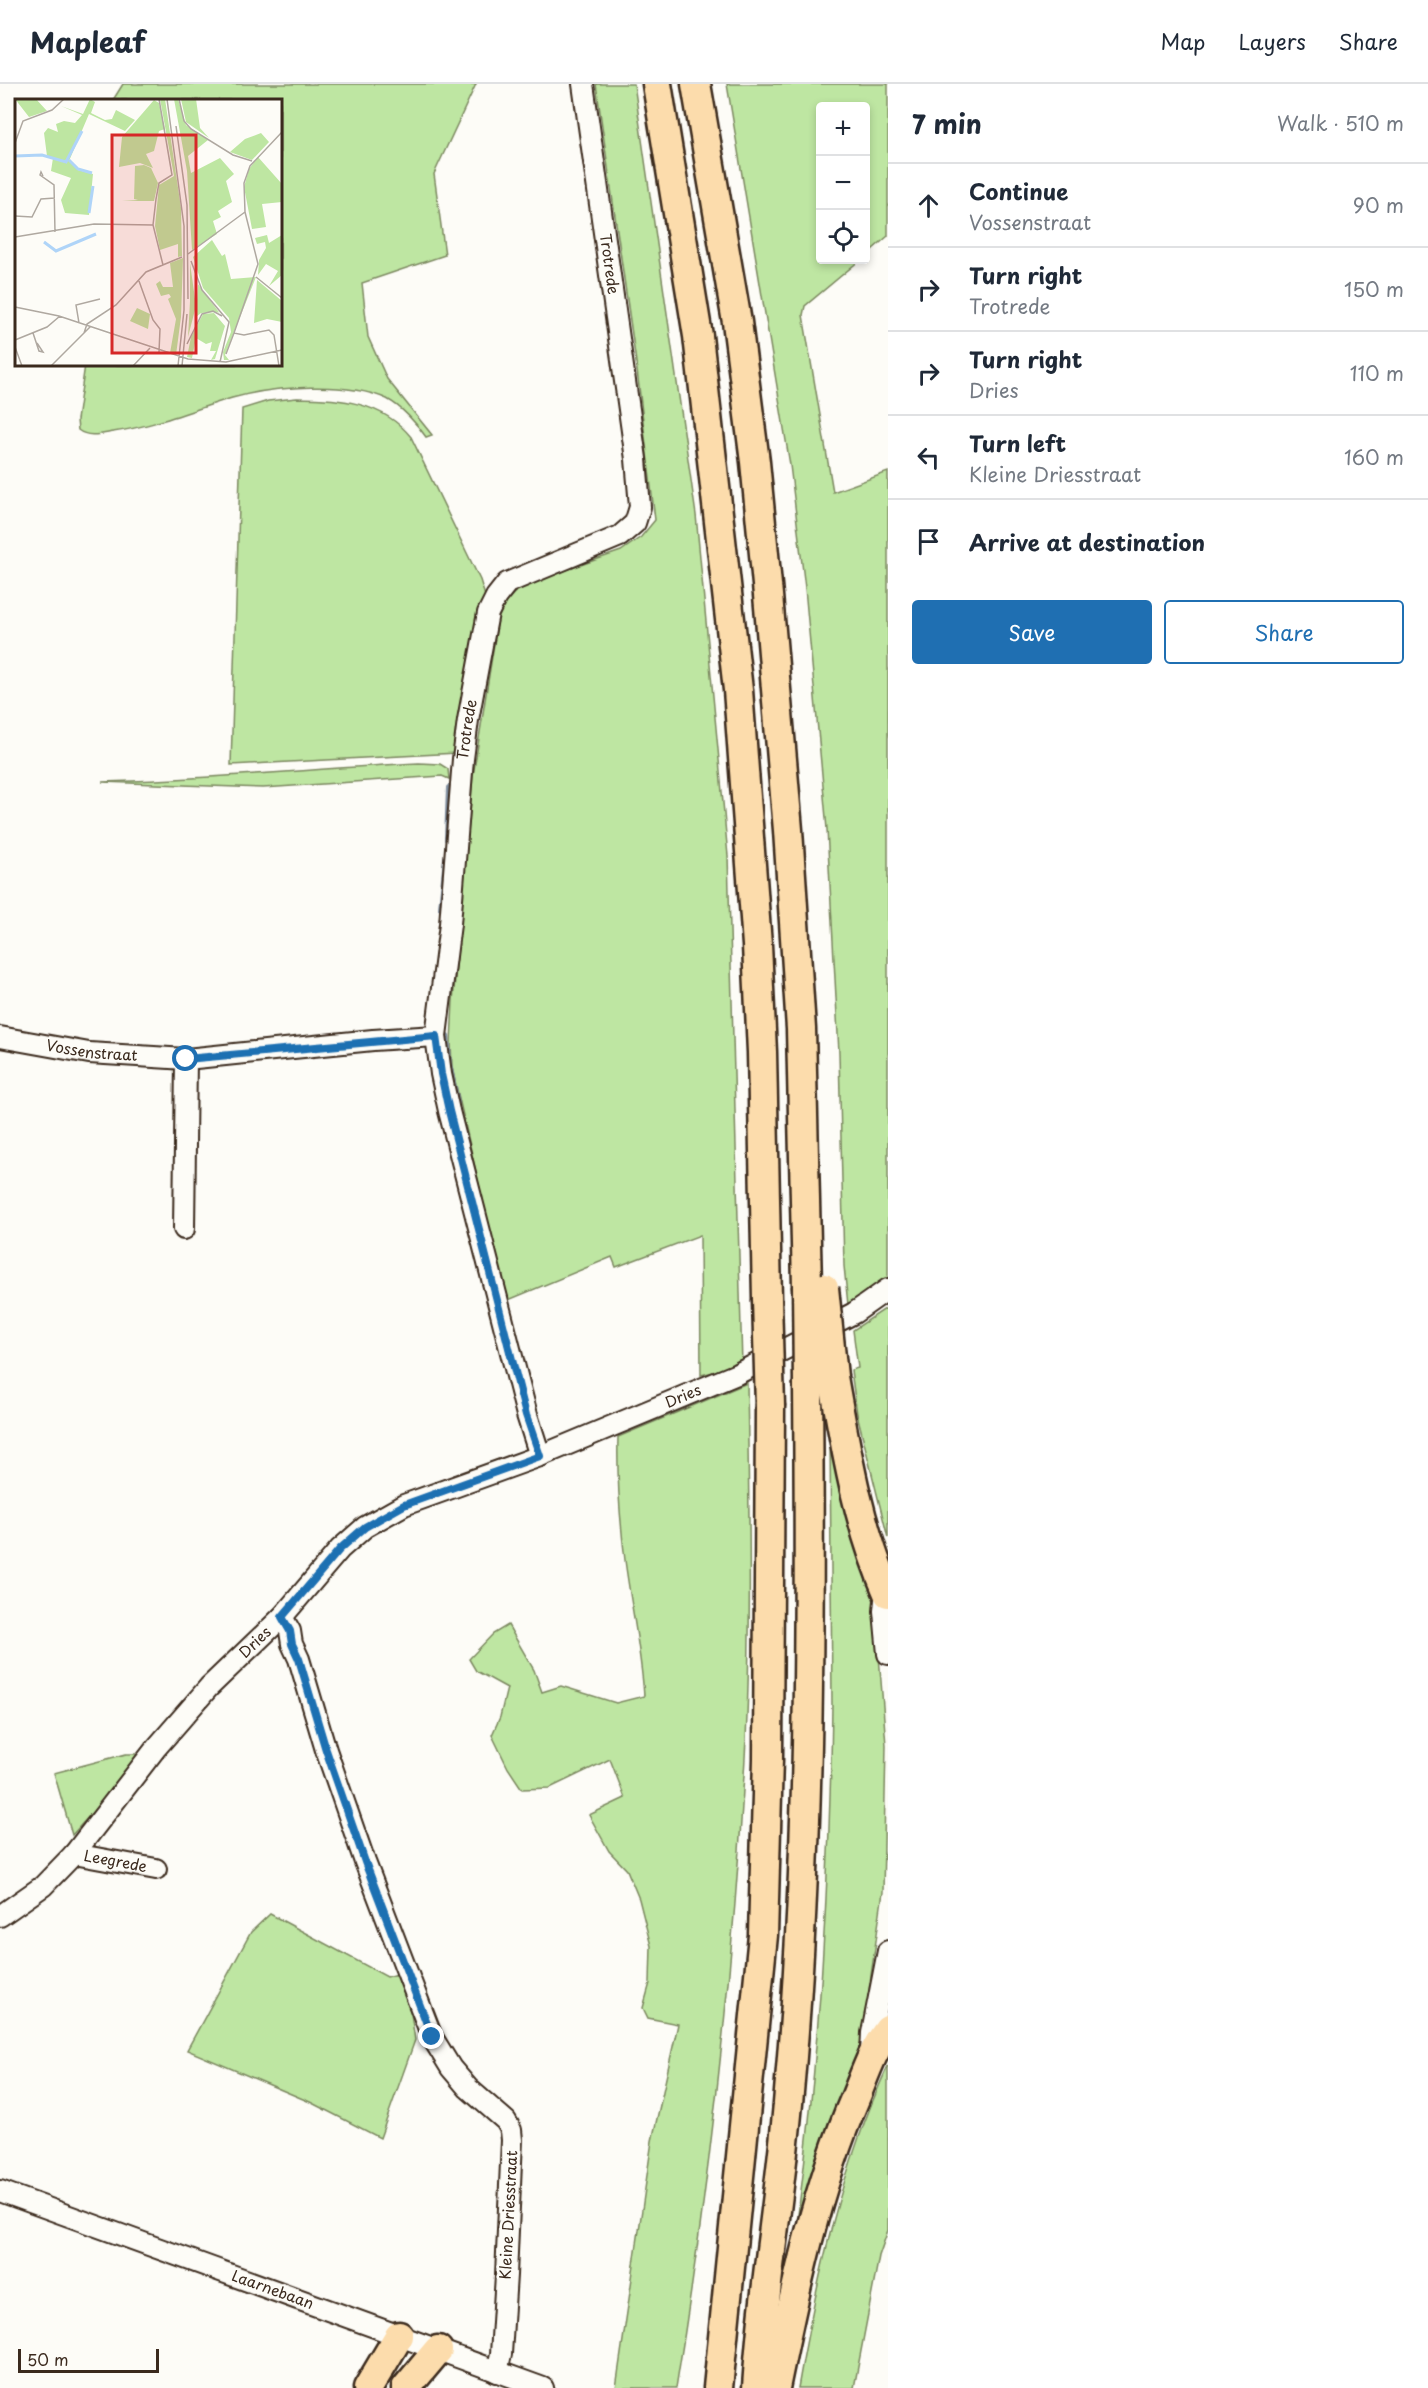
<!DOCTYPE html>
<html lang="en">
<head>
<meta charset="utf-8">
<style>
  body { margin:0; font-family:"Playpen Sans",sans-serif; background:#f2f2f3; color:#1f2937 }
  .controls { position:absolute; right:18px; top:18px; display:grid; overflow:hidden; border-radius:6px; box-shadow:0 3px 9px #0003 }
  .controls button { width:54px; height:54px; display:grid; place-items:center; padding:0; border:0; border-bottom:2px solid #e0e1e3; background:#fff; color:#1f2937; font:30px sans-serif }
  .scale { position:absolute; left:18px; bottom:15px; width:141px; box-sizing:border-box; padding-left:6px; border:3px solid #3b2a1e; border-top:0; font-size:16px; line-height:21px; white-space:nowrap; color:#3b2a1e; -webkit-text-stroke:4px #fdfcf7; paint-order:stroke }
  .stop { position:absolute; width:18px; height:18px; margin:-14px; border:4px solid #1f6fb2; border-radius:50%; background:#fff }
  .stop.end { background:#1f6fb2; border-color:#fff; box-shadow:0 2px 6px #0008 }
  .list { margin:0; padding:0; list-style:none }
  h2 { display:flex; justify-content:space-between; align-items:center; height:78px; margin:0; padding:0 24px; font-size:26px }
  h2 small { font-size:20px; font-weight:400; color:#747a83 }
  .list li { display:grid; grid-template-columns:39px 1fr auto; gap:18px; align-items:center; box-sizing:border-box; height:84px; padding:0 24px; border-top:2px solid #e0e1e3 }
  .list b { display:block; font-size:22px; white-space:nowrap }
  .list p { margin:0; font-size:20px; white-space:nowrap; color:#747a83 }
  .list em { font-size:20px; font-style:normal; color:#747a83 }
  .actions { display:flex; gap:12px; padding:18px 24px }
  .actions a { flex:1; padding:14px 0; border:2px solid #1f6fb2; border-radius:6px; text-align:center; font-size:21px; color:#1f6fb2 }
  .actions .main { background:#1f6fb2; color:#fff }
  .icon { flex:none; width:33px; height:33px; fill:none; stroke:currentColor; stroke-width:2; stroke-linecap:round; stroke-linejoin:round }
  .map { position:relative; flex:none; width:888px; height:2304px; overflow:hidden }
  header { display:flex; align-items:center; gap:36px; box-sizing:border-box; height:84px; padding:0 30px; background:#fff; border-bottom:2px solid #e0e1e3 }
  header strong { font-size:28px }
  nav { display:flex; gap:33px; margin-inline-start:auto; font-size:21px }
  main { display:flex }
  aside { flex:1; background:#fff }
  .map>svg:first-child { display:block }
  .green { fill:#bee6a2; stroke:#7c8860; stroke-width:1.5 }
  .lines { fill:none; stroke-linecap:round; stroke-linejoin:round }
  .stream { stroke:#8190a1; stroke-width:6 }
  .minor-casing { stroke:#3b2a1e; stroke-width:24 }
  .highway-casing { stroke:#3b2a1e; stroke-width:33 }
  .minor { stroke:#fdfcf7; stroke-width:20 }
  .highway { stroke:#fcdcac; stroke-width:28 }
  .highway-bridge-casing { stroke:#3b2a1e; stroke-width:33; stroke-linecap:butt }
  .highway-bridge { stroke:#fcdcac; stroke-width:28 }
  .route { stroke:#1f6fb2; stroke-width:8 }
  .labels { text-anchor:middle; stroke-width:5; stroke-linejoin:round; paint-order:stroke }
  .street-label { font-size:15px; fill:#3b2a1e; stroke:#fdfcf7 }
  .inset-river { fill:none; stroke:#afd4f8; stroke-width:3 }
  .inset-road { fill:none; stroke:#afa8a0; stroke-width:1.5 }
  .view { fill:#d62828; fill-opacity:0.15; stroke:#d62828; stroke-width:3 }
  .inset-edge { fill:none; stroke:#3b2a1e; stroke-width:3 }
</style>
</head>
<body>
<header>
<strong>Mapleaf</strong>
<nav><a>Map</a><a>Layers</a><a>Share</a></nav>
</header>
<main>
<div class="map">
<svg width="888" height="2304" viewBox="0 0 888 2304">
  <rect width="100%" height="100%" fill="#fdfcf7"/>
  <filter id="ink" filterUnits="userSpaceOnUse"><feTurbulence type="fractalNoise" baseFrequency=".0167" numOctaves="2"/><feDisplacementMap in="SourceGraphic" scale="12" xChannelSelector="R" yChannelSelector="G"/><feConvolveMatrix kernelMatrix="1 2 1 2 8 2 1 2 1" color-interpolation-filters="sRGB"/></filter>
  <g filter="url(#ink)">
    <!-- green -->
    <g class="green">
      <path d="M123 0H476L434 90 445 171 362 199 368 253 387 295 432 351 426 353C417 340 402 323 387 315 348 297 274 302 232 314 192 326 155 342 113 348 101 350 88 354 78 346L77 336 85 281 280 280V16H113Z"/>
      <path d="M596 0H634L696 431 728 772 742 1281 701 1291 700 1151 616 1183 612 1173 506 1217 452 984 451 958 453 917 473 692 498 535 506 518 517 506 543 494 621 467 641 453 655 436 636 278Z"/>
      <path d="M727 0H888V152L866 171V22H820V176H860L805 222 803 231 833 408 888 388V1195L848 1221 844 1182 839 969 827 745 805 504 790 381Z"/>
      <path d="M297 314C339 314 383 318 411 353L480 496 485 512V526L457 669 231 681 242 325 268 317Z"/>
      <path d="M419 679 440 680 448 685 449 695 442 692 263 704 102 698C208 695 313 685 419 679Z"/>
      <path d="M888 1223V1454L857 1330 851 1286 858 1284 853 1246Z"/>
      <path d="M747 1299C749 1423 752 1549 745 1674 733 1885 710 2095 676 2304H616L652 2057 678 1940 648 1934 643 1924 650 1899 651 1862 639 1815 627 1786 609 1767 589 1731 625 1714 610 1675 550 1704 522 1705 508 1684 492 1651 500 1633 507 1604 476 1587 469 1575 493 1550 508 1541 534 1586 542 1608 561 1602 616 1619 644 1612C641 1566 631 1522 625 1476 620 1436 617 1394 618 1353Z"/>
      <path d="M830 1349 873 1495 886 1661 883 1808 862 1954 804 2134 798 2131C820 1962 830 1791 832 1621 832 1530 830 1440 830 1349Z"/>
      <path d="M126 1670H136L138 1674 133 1683 72 1751 54 1689Z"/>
      <path d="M270 1830 387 1893 398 1890 411 1930 415 1956 380 2054 310 2018 187 1966 251 1848Z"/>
      <path d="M888 1982V2146L879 2172 854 2304H798C817 2195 841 2083 888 1982Z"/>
    </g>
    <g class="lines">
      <!-- stream -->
      <g class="stream">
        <path d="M447 755 449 704"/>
        <path d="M441 824 446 774"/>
        <path d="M447 952 449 979 457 1018"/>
      </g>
      <!-- minor casing -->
      <g class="minor-casing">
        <g id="minor">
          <path id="s1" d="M0 953 89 969 186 975 373 956 436 952"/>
          <path d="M184 1145 186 975"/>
          <path id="s2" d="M540 1372 527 1331 449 1027 441 990 436 952 450 840 463 675 468 636 488 529 496 513 507 499 620 452 635 439 640 423 636 375 583 0"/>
          <path d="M886 1506 884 1527 888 1570"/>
          <path d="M282 1533 290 1547 292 1560 299 1575 326 1666 365 1778 432 1953 451 1984 468 2004 506 2037 511 2046 512 2056 506 2191 501 2270 497 2288"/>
          <path id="s3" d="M74 1770 156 1785"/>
          <path id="s4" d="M0 1832 43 1802 74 1770 156 1664 209 1603 282 1533 340 1465 365 1443 404 1421 540 1372 737 1290 854 1229 888 1205"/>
          <path d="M871 1969 872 1949 888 1867"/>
          <path id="s5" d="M0 2107 543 2304"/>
        </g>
      </g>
      <!-- highway casing -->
      <g class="highway-casing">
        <g id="highway">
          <path d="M657 0 698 252 738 606 757 861 762 968 767 1215"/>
          <path d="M696 0 737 238 755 378 768 511 788 746 801 945 807 1202"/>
          <path d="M833 1293C846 1366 858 1441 888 1509"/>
          <path d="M368 2304 399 2252"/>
          <path d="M406 2304 438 2266"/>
          <path d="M718 2304 763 1851 768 1675 770 1323"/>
          <path d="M757 2304C763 2205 781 2107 789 2008 810 1773 810 1537 808 1301"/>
          <path d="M775 2304C795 2205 816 2105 856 2012 865 1990 873 1965 888 1946"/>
        </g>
      </g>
      <!-- minor -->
      <use href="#minor" class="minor"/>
      <!-- highway -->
      <use href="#highway" class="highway"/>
      <!-- highway-bridge casing -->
      <g class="highway-bridge-casing">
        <g id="highway-bridge">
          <path d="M807 1202 808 1301"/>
          <path d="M824 1204 833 1293"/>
          <path d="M767 1215 770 1323"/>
        </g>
      </g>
      <!-- highway-bridge -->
      <use href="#highway-bridge" class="highway-bridge"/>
    </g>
  </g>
  <g class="lines" filter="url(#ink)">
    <!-- route -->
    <path class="route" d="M186 975 436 952 441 990 449 1027 526 1331 540 1372 404 1421 365 1443 340 1465 282 1533 290 1547 292 1560 299 1575 326 1666 365 1778 432 1953"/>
  </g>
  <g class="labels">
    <!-- street labels -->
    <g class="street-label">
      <text transform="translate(609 180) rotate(82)" y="5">Trotrede</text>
      <text dy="5" stroke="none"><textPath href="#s2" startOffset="741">Trotrede</textPath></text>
      <text dy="5" stroke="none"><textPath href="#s1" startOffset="93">Vossenstraat</textPath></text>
      <text dy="5" stroke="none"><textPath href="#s4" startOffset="880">Dries</textPath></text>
      <text dy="5" stroke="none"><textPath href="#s4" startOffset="376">Dries</textPath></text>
      <text dy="5" stroke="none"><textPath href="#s3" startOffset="42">Leegrede</textPath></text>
      <text transform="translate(509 2131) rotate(-87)" y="5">Kleine Driesstraat</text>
      <text dy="5" stroke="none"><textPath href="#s5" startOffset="290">Laarnebaan</textPath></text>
    </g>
  </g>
  <!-- overview -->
  <g transform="translate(15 15)">
    <rect width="267" height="267" fill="#fdfcf7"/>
    <path d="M0 0H21L32 12 14 18ZM75 0 80 3 76 14 90 21 97 20 101 11 120 21 110 32 74 15 54 62 63 71 78 75 74 116 50 114 46 101 56 79 36 72 38 59 32 57 29 34 33 29 43 33 41 25 49 22 60 24 67 16 46 7 68 15ZM145 0H150L166 109 167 157 163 158V145L145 151 140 127 144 86 159 77ZM159 0H163L171 26 193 41 173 57 176 74 205 59 219 75 211 82 217 103 203 112 206 118 198 122 202 135 177 151 172 72ZM166 0H181L185 29 194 39 171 23ZM139 1 144 4 150 30 144 32 139 52 131 55 138 69 125 64 104 68 107 38ZM246 34 254 43 237 61 215 53 230 40ZM243 58 267 85V103L247 105 251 128 237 130 229 88 234 70ZM129 66 136 69 143 84 139 102H107L123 101 119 100 120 67ZM252 136 254 144 267 136V176L254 187 263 172 251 165 243 176 244 161 251 149 250 143 242 145 240 139ZM197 141 207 157 210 155 216 180 241 178 210 256 214 261H209L208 253 216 233 214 219 188 189 178 158ZM168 159 166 218 161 256 155 254 161 220 153 200 156 198 154 195 146 197 141 185 145 182 148 188H158L155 164ZM175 164 181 207 173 238 175 202ZM242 181 267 202V223L252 220 239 224ZM183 185 212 224 204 213 186 214 181 218ZM122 209 135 215 133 230 115 222ZM199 214 210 227 200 260 196 261 201 252H195L197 243 191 245 181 239 177 259 172 258 176 238 188 215Z" fill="#bee6a2"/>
    <path class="inset-river" d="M0 57 27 56 51 63 67 32M54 61 63 70 77 74M74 114 78 87M29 143 41 152 81 135"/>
    <path class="inset-road" d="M144 0 157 76 144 84 141 100 138 126 148 166M152 0 169 127V211L163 267M164 0 169 22 176 30 218 56 237 62M161 27 172 106 173 200M0 44 8 22 37 11 49 0M28 77 26 73 25 76 39 86 40 133M0 117 17 118 26 100 40 99M0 138 79 125 138 126M173 155 230 113 229 84 235 67 267 33M176 162 187 191 214 223 205 263M241 178 267 199M124 182 138 221 145 230 144 253M0 208 44 217 173 260 211 263 267 251M64 224 61 206 85 200M18 234 24 252 28 253 22 244M69 234 72 225 101 206 131 173 167 158M219 234 243 165 230 113M0 241 32 228 45 217M172 245 187 215 198 212 207 217M0 248 7 267M211 255 219 234 229 236 254 231 259 236 264 267M36 267 75 228M118 267 135 249M167 267 172 215"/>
    <path class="view" d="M97 36H181V254H97Z"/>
    <rect width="267" height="267" class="inset-edge"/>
  </g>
</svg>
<div class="controls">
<button>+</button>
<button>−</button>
<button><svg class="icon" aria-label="locate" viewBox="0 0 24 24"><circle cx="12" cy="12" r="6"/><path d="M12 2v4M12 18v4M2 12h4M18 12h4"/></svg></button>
</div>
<div class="scale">50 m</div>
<div class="stop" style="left:186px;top:975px"></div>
<div class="stop end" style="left:432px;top:1953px"></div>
</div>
<aside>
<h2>7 min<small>Walk · 510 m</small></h2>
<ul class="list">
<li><svg class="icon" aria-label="ahead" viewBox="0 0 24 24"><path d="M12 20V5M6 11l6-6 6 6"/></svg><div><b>Continue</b><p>Vossenstraat</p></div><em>90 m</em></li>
<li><svg class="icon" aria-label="right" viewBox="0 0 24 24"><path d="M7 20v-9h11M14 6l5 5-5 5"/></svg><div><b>Turn right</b><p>Trotrede</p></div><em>150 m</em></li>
<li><svg class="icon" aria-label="right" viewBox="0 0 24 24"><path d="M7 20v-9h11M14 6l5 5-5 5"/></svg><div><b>Turn right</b><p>Dries</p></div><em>110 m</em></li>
<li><svg class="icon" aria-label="left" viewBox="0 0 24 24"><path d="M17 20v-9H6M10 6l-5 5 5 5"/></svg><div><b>Turn left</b><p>Kleine Driesstraat</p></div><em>160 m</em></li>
<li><svg class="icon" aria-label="arrive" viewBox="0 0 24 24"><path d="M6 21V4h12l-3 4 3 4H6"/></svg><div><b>Arrive at destination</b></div></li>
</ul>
<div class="actions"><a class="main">Save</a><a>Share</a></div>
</aside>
</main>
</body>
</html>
